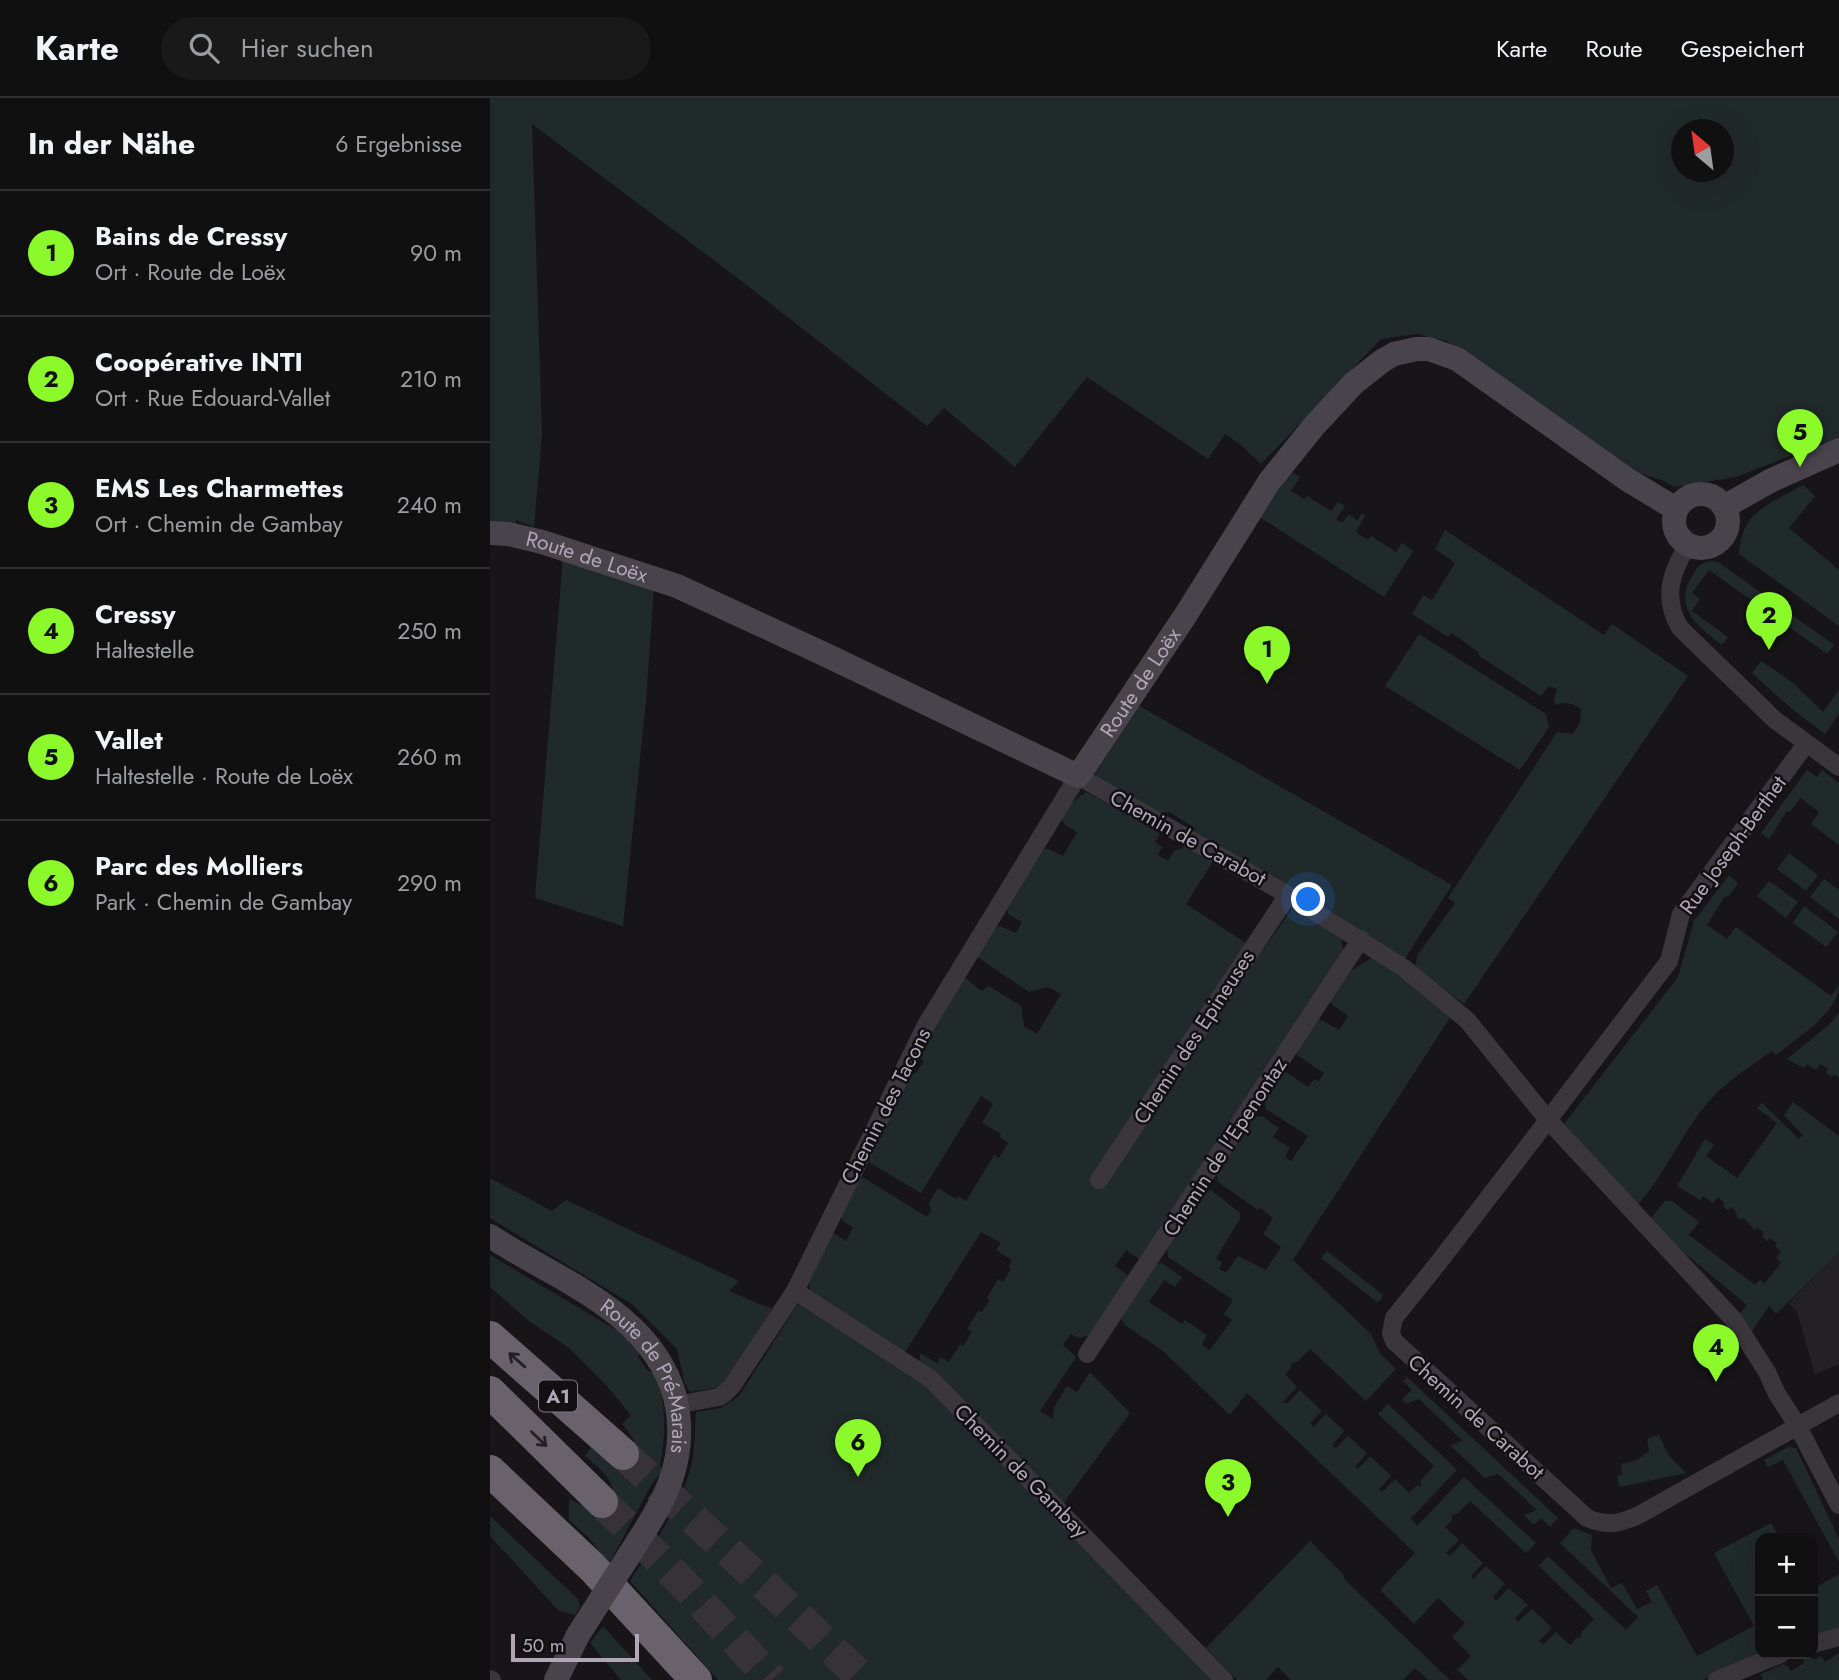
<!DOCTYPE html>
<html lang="de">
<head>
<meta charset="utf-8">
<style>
  body { margin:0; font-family:Jost,sans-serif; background:#1a191a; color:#f1f3f6 }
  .controls { position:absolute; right:21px; bottom:21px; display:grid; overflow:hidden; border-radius:14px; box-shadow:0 7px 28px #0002 }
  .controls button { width:63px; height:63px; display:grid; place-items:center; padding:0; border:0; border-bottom:2px solid #303031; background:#111011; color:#f1f3f6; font:35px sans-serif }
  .compass { position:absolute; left:1181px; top:21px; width:63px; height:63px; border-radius:50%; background:#111011; box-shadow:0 7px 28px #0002; rotate:331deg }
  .scale { position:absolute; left:21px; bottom:18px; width:128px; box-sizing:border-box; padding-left:7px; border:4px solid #b0a6b8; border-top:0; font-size:19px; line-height:24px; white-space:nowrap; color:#b0a6b8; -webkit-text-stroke:5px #121012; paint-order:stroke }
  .you { position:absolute; left:819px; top:802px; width:24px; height:24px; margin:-18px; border:5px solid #fff; border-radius:50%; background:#1a73e8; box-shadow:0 0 0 10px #1a73e833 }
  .badge { display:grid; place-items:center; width:46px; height:46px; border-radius:50%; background:#8cf92b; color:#111; font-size:23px; font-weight:700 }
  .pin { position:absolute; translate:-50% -58px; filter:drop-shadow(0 2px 4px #0008) }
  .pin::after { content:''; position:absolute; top:37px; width:24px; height:21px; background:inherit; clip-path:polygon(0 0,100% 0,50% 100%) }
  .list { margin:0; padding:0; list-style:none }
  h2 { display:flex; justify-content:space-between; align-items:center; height:91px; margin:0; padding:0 28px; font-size:30px }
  h2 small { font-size:23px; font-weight:400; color:#9c9d9f }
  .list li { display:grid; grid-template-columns:46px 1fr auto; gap:21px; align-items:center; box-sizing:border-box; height:126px; padding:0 28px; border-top:2px solid #303031 }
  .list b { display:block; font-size:26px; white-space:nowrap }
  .list p { margin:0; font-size:23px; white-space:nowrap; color:#9c9d9f }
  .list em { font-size:23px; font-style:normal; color:#9c9d9f }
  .icon { flex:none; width:38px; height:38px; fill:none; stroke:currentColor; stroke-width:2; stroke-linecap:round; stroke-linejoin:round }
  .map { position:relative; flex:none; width:1349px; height:1582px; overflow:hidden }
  header { display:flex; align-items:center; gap:42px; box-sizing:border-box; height:98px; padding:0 35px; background:#111011; border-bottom:2px solid #303031 }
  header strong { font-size:33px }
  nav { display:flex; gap:38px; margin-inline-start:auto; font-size:24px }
  .search { width:490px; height:63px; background:#1a191a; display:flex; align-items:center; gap:18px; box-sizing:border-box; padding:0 24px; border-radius:38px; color:#9c9d9f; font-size:26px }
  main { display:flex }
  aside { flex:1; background:#111011 }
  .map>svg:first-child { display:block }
  .built { fill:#242124 }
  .green { fill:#212a2a; fill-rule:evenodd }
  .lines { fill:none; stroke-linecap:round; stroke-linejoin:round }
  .highway-tunnel { stroke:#363237; stroke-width:32; stroke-dasharray:32 16; stroke-linecap:butt }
  .street { stroke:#3a363c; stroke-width:18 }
  .secondary { stroke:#49444c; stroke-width:24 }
  .highway { stroke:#69626d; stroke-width:32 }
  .secondary-bridge { stroke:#49444c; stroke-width:24 }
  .oneway { stroke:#232024 }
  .labels { text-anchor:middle; stroke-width:5; stroke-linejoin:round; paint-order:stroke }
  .shield { fill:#121012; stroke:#817986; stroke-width:2 }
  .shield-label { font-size:19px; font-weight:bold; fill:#b0a6b8 }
  .street-label { font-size:21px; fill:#b0a6b8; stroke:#121012 }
</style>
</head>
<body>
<header>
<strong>Karte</strong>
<div class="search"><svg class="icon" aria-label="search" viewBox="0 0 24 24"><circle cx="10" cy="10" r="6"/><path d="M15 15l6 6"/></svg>Hier suchen</div>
<nav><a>Karte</a><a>Route</a><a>Gespeichert</a></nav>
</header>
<main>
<aside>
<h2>In der Nähe<small>6 Ergebnisse</small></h2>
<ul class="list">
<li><span class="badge">1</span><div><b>Bains de Cressy</b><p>Ort · Route de Loëx</p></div><em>90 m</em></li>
<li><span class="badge">2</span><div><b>Coopérative INTI</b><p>Ort · Rue Edouard-Vallet</p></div><em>210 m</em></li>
<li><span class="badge">3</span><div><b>EMS Les Charmettes</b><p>Ort · Chemin de Gambay</p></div><em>240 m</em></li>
<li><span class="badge">4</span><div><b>Cressy</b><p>Haltestelle</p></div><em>250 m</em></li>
<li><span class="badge">5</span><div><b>Vallet</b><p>Haltestelle · Route de Loëx</p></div><em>260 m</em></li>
<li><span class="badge">6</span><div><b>Parc des Molliers</b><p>Park · Chemin de Gambay</p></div><em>290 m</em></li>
</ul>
</aside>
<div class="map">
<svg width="1349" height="1582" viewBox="0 0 1349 1582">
  <rect width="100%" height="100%" fill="#171517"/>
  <!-- built -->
  <path class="built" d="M1349 1155V1266L1325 1276 1307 1214 1299 1205Z"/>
  <!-- green -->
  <g class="green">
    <path d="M0 0H1349V339L1246 379 1184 389 1172 382 1151 376 957 243 927 236 891 241 771 366 751 347 735 336 718 361 597 279 525 369 454 310 437 328 245 178 42 26 52 336 44 429 26 422V432L0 426ZM1192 32H1234V74H1192Z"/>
    <path d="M800 373 810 379 801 393 814 401 817 398 841 413 848 404 855 408 846 421 852 425 859 416 867 422 872 416 875 418 866 434 878 442 881 438 906 454 912 445 923 453 894 499 771 420Z"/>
    <path d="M1313 387 1325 398 1299 430 1349 472V528L1249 456C1252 412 1279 407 1313 387Z"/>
    <path d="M955 432 1114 537 1122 526 1198 578 974 906 925 870 927 858 965 805 958 800 1067 634 1083 636 1090 624 1091 611C1082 605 1077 603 1066 607L1064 602 1067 591 1059 588 1051 598 989 558 988 554 962 535 958 539 922 516 933 497 942 502 965 465 945 451Z"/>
    <path d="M73 459 164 488 156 602 133 828 45 800Z"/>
    <path d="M1221 463 1228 464 1344 547 1337 556 1219 472 1202 495 1210 501 1202 513 1238 539 1232 547C1210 530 1183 511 1201 480 1206 470 1210 465 1221 463Z"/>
    <path d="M929 536 1056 616 1059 629 1030 672 895 588Z"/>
    <path d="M1271 563 1302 584 1333 614 1349 592V616L1335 636 1302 611 1262 575Z"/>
    <path d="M646 606 962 787 914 862 702 735 705 730 679 714 666 715 607 683 603 670Z"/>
    <path d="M1317 672 1327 679 1332 672 1349 685V747L1321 726 1329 714 1310 700 1300 714 1297 713 1279 741 1271 735Z"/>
    <path d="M596 694 672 732 665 744 672 749 668 757 678 763 684 753 700 747 724 762 696 806 771 855 804 808 850 836 854 855 649 1161 636 1152 625 1168 640 1179 601 1237 588 1240 581 1236 573 1247 586 1259 550 1313 563 1321 564 1309 577 1288 587 1294 600 1274 640 1315 572 1407 429 1265 430 1255 448 1266 450 1259 459 1264 470 1246 473 1248 482 1234 477 1231 488 1213 492 1214 500 1202 497 1200 508 1181 513 1184 521 1171 519 1169 522 1162 506 1152 511 1145 491 1134 414 1256 320 1197 319 1178 339 1138 345 1136 356 1143 363 1130 353 1123 350 1116 366 1082 374 1080 437 1119 441 1112 439 1105 448 1090 466 1101 468 1098 476 1103 504 1057 509 1060 518 1045 510 1039 511 1036 492 1025 503 1006 491 998 431 1095 380 1065 378 1057 418 975H426L434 963 425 958 469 882 476 880 491 893 499 888 531 908 534 928 547 936 571 896 558 889 539 894 487 859 506 829 510 828 526 835 532 824 518 816 517 809 553 751H559L573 758 587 734 574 726 572 721 580 706Z"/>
    <path d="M1299 755 1328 777 1316 793 1287 771Z"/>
    <path d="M1239 777 1248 785 1238 799 1235 798 1217 827 1237 841 1246 829 1341 898 1349 887C1349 914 1306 941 1286 957L1282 953C1258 970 1232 986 1214 1009 1189 1041 1173 1079 1146 1109L1074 1026 1188 879 1204 823Z"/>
    <path d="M1334 781 1349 792V821L1320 799Z"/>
    <path d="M1279 783 1308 804 1296 820 1267 798Z"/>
    <path d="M1314 808 1348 834 1336 849 1303 825Z"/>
    <path d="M884 858 908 873 961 918 803 1162 881 1236 890 1255 906 1271 876 1303 820 1251 807 1264 801 1265V1270L795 1276 807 1289 792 1305H798L810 1292 832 1313 820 1325 823 1329 836 1316 854 1333 842 1347 846 1350 858 1338 877 1355 865 1369 868 1371 880 1358 901 1378 889 1391 892 1394 905 1381 919 1395 926 1388H931V1382L944 1368 888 1316 898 1306 967 1372 921 1420 927 1428 974 1379 1046 1445 1036 1455 980 1403 967 1416 962 1417V1422L955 1429 969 1442 956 1455 960 1458 972 1445 993 1465 981 1478 983 1481 996 1468 1015 1486 1003 1499 1006 1503 1019 1490 1038 1507 1025 1520 1028 1524 1042 1511 1062 1530 1049 1543 1053 1547 1066 1534 1080 1547 1086 1540H1091V1535L1104 1521 1049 1468 1058 1458 1136 1532 1148 1519 1070 1445 1084 1430 1102 1437 1101 1452 1121 1490 1132 1485 1147 1511 1162 1504 1156 1493 1167 1487 1207 1558 1264 1528 1224 1455 1281 1425 1290 1440H1270V1556H1273L1213 1582H978L967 1572 981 1558 962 1539 975 1525 948 1500 924 1526 890 1492 925 1455 757 1295 740 1317 673 1253 635 1227 630 1217 664 1167 672 1165 692 1179 685 1189 674 1182 659 1204 692 1226 695 1222 717 1237 712 1247 720 1252 742 1222 734 1216 743 1202 678 1159 677 1149 713 1095 721 1092 750 1115V1121L726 1160 732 1165 729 1171 736 1175 748 1158 776 1172 791 1149 773 1136 783 1120 770 1110 768 1112 728 1084 726 1075 764 1019 772 1018 789 1030 783 1039 800 1050 795 1059 801 1063 818 1038 776 1011 774 1002 794 973 818 989 824 981 829 983 834 975 804 955 828 920 849 932 858 918 839 904 858 875Z"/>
    <path d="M1349 914V980L1344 976 1342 979 1336 975 1338 971 1331 966 1326 972 1317 966 1314 970 1297 961 1341 925Z"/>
    <path d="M1303 1004 1349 1038V1155L1286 1216 1279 1208 1260 1236 1248 1218 1257 1207 1185 1147 1159 1122 1175 1103H1182L1209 1124 1199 1137 1265 1187 1270 1182 1274 1186 1291 1165 1286 1160 1291 1154 1285 1148 1287 1145 1280 1140 1277 1143 1272 1138 1274 1135 1267 1130 1264 1132 1254 1120 1251 1122 1246 1118 1247 1115 1241 1109 1238 1112 1233 1108 1234 1105 1228 1099 1223 1105 1213 1098 1210 1102 1187 1088 1215 1041 1224 1047 1216 1058 1247 1080 1287 1025 1267 1010 1272 1005 1309 1041 1313 1037 1294 1017Z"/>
    <path d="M0 1080 62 1113 76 1102 249 1183 239 1193 282 1211 240 1277 230 1289 200 1294 195 1286 187 1251 143 1207 0 1120Z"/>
    <path d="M837 1153 893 1197 890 1203 887 1204 831 1160Z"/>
    <path d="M0 1157 138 1239 150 1254 148 1259 158 1273 167 1277C176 1309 176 1334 170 1367L172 1372 159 1391 119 1466 100 1441 79 1422V1400L89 1406 101 1410 123 1397C124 1380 106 1368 95 1358L101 1349 118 1364 145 1353C147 1342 139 1335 132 1326L141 1317 115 1286 79 1250 39 1223 0 1189Z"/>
    <path d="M308 1206 437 1286 723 1582H228L140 1483C163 1446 193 1407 202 1363 205 1347 205 1331 206 1314L231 1310 249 1298Z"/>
    <path d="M917 1279 1068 1420 1060 1429 1051 1420 1044 1427 1034 1417 1047 1412 1008 1376 995 1380 960 1347 973 1343 929 1301 916 1306 912 1301 922 1292 913 1283Z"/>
    <path d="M1169 1337 1179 1358 1196 1375 1130 1389 1127 1379 1132 1376 1131 1366 1147 1362 1159 1353 1157 1341Z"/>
    <path d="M1298 1349 1306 1350 1349 1441V1464L1293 1362 1278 1369 1274 1362Z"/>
    <path d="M0 1418 88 1501 90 1509 85 1517 68 1512 0 1438Z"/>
    <path d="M820 1443 852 1475 855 1482 960 1582H938L925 1570 913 1582H801L788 1569 776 1582H747L716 1550Z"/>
    <path d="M1349 1476V1531L1323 1540V1491Z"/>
    <path d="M113 1528 162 1582H131L100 1545Z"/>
    <path d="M1349 1555V1582H1273L1271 1576 1292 1566 1298 1568 1301 1573 1314 1565 1313 1562 1318 1556 1324 1562 1331 1558 1335 1564Z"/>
  </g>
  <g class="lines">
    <!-- highway-tunnel -->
    <g class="highway-tunnel">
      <path d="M133 1356 275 1487 374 1582"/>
      <path d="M112 1404 190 1482 282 1582"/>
    </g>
    <!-- street -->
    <g class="street">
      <path d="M1198 446C1181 475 1172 499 1190 530L1285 622 1349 669"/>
      <path d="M1316 646 1191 816 1179 863 1058 1022 1244 1222 1277 1274 1287 1296 1307 1327 1349 1407"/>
      <path d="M609 1082 798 797"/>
      <path d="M305 1193 441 1281 734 1582"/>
      <path d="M597 1256 871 841"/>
      <path d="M186 1307 229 1299 235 1295 242 1288 305 1193 436 927 588 678 798 797 914 870 977 922 1058 1022 949 1164 904 1220 901 1235 904 1243 1097 1420C1116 1428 1128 1426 1147 1418L1349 1305"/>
      <path d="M1323 1546 1349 1539"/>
      <path d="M0 1581 2 1582"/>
      <path d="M1227 1582 1291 1556"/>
    </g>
    <!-- secondary -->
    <g class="secondary">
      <circle cx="1211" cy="423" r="27"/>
      <path d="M1234 409 1280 383 1349 352"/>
      <path id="s1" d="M0 435 18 436 52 444 187 488 336 557 588 678 695 518 779 384 824 328 864 285 892 263 904 256 926 251H939L967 261 1138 382 1186 411"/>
      <path id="s2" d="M0 1138C67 1182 162 1214 185 1299 192 1328 190 1357 180 1384 170 1411 153 1435 138 1459"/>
      <path d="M66 1582 88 1537"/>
    </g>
    <!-- highway -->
    <g class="highway">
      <path d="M0 1239 133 1356"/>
      <path d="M0 1294 112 1404"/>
      <path d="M0 1373 102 1469 206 1582"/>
    </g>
    <!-- secondary-bridge -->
    <path class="secondary-bridge" d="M88 1537 138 1459"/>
  </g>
  <!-- one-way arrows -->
  <defs><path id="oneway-shaft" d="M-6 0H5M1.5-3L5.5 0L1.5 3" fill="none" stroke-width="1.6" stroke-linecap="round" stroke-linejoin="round" transform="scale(1.75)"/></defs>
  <g class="oneway">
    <use href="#oneway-shaft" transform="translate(27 1262) rotate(-139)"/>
    <use href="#oneway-shaft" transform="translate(49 1341) rotate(44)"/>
  </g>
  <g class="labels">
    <!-- shield labels -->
    <rect class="shield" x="49" y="1282.5" width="38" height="31" rx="5"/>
    <g class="shield-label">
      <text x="68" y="1305">A1</text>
    </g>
    <!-- street labels -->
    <g class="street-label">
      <text dy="7" stroke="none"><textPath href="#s1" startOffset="100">Route de Loëx</textPath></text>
      <text dy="7" stroke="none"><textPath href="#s1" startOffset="751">Route de Loëx</textPath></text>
      <text transform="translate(698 740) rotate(29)" y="7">Chemin de Carabot</text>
      <text transform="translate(1243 747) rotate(-54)" y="7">Rue Joseph-Berthet</text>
      <text transform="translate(704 939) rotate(-57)" y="7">Chemin des Epineuses</text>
      <text transform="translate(396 1008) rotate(-63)" y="7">Chemin des Tacons</text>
      <text transform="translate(735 1049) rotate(-57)" y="7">Chemin de l'Epenontaz</text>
      <text dy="7" stroke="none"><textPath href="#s2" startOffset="220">Route de Pré-Marais</textPath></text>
      <text transform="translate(986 1319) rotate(42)" y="7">Chemin de Carabot</text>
      <text transform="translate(531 1373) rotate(45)" y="7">Chemin de Gambay</text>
    </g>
  </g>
</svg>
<div class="controls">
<button>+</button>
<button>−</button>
</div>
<svg class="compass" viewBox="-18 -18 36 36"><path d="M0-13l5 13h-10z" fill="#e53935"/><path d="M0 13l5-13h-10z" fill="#9c9d9f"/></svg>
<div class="scale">50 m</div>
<div class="you"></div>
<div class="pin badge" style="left:777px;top:586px">1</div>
<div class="pin badge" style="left:1279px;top:552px">2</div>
<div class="pin badge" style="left:738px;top:1419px">3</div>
<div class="pin badge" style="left:1226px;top:1284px">4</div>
<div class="pin badge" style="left:1310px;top:369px">5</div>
<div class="pin badge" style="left:368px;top:1379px">6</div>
</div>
</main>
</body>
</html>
